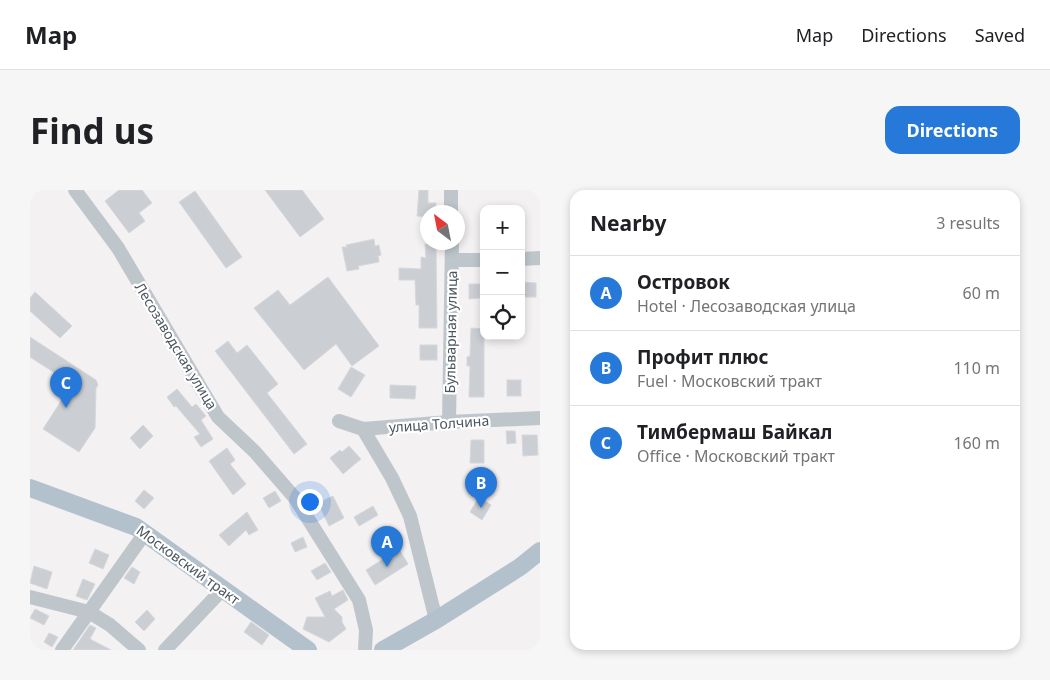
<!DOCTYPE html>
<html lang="en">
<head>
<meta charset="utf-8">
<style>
  body { margin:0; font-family:"Noto Sans",sans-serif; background:#f6f6f6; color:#202124 }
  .controls { position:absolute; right:15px; top:15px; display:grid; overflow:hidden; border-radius:10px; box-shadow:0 2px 8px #0003 }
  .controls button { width:45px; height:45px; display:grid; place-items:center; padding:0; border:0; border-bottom:1px solid #e0e0e0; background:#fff; color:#202124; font:25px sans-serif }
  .compass { position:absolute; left:390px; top:15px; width:45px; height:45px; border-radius:50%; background:#fff; box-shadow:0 2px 8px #0003; rotate:328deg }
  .you { position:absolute; left:279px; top:311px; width:18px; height:18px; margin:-12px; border:4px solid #fff; border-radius:50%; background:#1a73e8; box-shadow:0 0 0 8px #1a73e833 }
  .badge { display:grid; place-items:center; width:32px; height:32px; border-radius:50%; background:#2679d8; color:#fff; font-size:16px; font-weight:700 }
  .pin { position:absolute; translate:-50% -41px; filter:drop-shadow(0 1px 2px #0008) }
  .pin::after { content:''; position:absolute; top:26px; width:18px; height:15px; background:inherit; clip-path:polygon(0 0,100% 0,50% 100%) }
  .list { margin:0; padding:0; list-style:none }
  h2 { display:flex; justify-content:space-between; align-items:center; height:65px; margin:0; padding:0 20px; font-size:21px }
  h2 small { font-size:16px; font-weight:400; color:#757577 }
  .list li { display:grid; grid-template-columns:32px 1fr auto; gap:15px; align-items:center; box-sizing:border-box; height:75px; padding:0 20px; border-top:1px solid #e0e0e0 }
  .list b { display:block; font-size:19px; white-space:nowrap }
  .list p { margin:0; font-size:16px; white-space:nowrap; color:#757577 }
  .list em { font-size:16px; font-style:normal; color:#757577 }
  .icon { flex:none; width:28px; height:28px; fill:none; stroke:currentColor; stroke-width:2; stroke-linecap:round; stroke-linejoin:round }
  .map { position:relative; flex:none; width:510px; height:460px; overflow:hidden; border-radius:15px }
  header { display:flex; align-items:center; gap:30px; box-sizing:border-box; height:70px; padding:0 25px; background:#fff; border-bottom:1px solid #e0e0e0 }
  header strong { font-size:24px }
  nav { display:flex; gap:28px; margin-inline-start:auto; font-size:18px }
  .intro { display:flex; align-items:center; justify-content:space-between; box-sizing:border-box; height:120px; padding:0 30px }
  h1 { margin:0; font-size:35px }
  .button { padding:12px 22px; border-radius:15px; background:#2679d8; color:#fff; font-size:18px; font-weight:700 }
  main { display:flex; gap:30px; padding:0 30px }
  aside { flex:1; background:#fff; border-radius:15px; box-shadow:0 2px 8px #0003 }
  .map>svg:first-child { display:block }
  .building { fill:#cbced3; stroke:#d6d8dc }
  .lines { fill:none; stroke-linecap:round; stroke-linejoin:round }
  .minor { stroke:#bec6cc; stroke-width:14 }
  .major { stroke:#b3c1cd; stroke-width:18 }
  .labels { text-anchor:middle; stroke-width:4.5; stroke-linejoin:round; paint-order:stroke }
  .street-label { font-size:14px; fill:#4a555d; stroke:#fff }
</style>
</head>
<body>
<header>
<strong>Map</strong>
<nav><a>Map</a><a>Directions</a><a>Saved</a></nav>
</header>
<div class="intro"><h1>Find us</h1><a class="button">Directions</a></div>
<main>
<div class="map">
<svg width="510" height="460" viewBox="0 0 510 460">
  <rect width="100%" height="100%" fill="#f3f1f1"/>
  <!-- building -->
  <g class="building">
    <path d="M89 0H112L122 13 109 23 115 31 99 43 75 11Z"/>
    <path d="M235 0H272L294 29 270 47Z"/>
    <path d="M389 0H398V13H406L405 22H398V27L387 26Z"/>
    <path d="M165 1 212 67 196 78 149 12Z"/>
    <path d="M344 49 345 56 349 55 351 65 348 66 349 72 328 76 329 79 317 81 312 57H317L316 55Z"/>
    <path d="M406 53 407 138H389V115H386L385 90H369V78L391 79V67L396 68 395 54Z"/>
    <path d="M298 87 349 156 322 176 306 154 274 180 224 118 248 100 260 115Z"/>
    <path d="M491 92 506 93V107H491Z"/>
    <path d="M439 94H450V108L439 109Z"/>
    <path d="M5 102 42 136 30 148 0 121V108Z"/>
    <path d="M441 138 454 139V207H439L440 176H437V167L440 166Z"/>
    <path d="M0 147 66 190 68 195 66 198 65 238 49 262 13 239 42 194 0 167Z"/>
    <path d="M198 151 207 163 217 155 248 194 237 203 277 254 264 264 185 161Z"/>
    <rect x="390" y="155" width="17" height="15"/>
    <path d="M321 177 335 185 321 207 308 199Z"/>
    <rect x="477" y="190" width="14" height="16"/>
    <path d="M360 195 386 196 385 209 360 208Z"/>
    <path d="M147 199 162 217 166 214 176 226 171 230 183 249 171 257 164 247 170 244 146 216 144 217 137 207Z"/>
    <path d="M113 235 123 246 110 259 100 248Z"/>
    <path d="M476 241H485L486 253 477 254Z"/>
    <path d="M492 245H507L508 265 493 266Z"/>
    <path d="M441 250H454V273H440Z"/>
    <path d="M319 256 331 269 313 284 300 268 310 260 312 262Z"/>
    <path d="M197 258 205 270 200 274 216 294 203 305 179 271Z"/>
    <path d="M114 300 124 308 114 319 105 311Z"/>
    <path d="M245 301 251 311 239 318 233 308Z"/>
    <path d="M303 306 314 328 299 336 288 313Z"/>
    <path d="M449 307 461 315 452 330 440 322Z"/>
    <path d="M343 316 348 325 329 336 324 327Z"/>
    <path d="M217 322 228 340 219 345 216 340 199 356 189 345Z"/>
    <path d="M273 347 277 357 265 362 261 353Z"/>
    <path d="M65 359 79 365 73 379 59 373Z"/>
    <path d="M369 359 378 374 345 395 336 380Z"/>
    <path d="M295 373 301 382 287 390 281 381Z"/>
    <path d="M4 376 22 382 17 399 0 393Z"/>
    <path d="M102 377 110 382 104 394 94 388Z"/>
    <path d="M53 389 65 394 57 410 46 406Z"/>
    <path d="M313 400 318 410 304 419 312 427V432L316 439 299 452 273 439 277 427H295L285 408 300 401 302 406Z"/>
    <path d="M5 419 19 426 14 435 0 428Z"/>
    <path d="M117 420 125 429 114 441 105 432Z"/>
    <path d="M221 432 239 445 232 455 214 442Z"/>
    <path d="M60 435 66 438 60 449 81 460H43Z"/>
    <path d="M19 443 28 447 22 457 14 452Z"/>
  </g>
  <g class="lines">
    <!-- minor -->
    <g class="minor">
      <path d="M45 0 88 58 188 227 225 262 265 308 329 410 336 440 335 460"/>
      <path d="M421 0V22"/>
      <path d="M491 69 510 68"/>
      <path d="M422 70H454"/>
      <path d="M309 231 333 239 419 232 510 228"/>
      <path d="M419 232 422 52"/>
      <path d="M333 239 362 288 380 326 406 430"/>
      <path d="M0 407 59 422 80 435 109 460"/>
      <path d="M32 460 115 343"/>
      <path d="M135 460 192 400"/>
    </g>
    <!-- major -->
    <g class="major">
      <path d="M0 298 106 337 278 460"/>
      <path d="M353 460 406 430 490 377 510 361"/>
    </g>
  </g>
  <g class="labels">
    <!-- street labels -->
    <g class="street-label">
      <text transform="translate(421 142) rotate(-89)" y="5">Бульварная улица</text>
      <text transform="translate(146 156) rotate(59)" y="5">Лесозаводская улица</text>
      <text transform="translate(409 234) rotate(-4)" y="5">улица Толчина</text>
      <text transform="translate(158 375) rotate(36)" y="5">Московский тракт</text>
    </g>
  </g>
</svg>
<div class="controls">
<button>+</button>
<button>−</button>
<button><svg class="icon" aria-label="locate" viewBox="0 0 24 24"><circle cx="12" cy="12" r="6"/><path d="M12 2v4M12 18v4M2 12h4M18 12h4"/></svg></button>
</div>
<svg class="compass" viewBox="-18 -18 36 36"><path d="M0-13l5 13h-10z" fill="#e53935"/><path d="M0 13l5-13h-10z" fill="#757577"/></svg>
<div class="you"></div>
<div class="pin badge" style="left:357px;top:377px">A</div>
<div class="pin badge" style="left:451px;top:318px">B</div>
<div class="pin badge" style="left:36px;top:218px">C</div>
</div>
<aside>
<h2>Nearby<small>3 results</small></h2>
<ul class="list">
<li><span class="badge">A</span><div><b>Островок</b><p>Hotel · Лесозаводская улица</p></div><em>60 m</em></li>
<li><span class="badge">B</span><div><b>Профит плюс</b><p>Fuel · Московский тракт</p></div><em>110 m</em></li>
<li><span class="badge">C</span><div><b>Тимбермаш Байкал</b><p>Office · Московский тракт</p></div><em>160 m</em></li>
</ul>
</aside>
</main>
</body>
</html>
